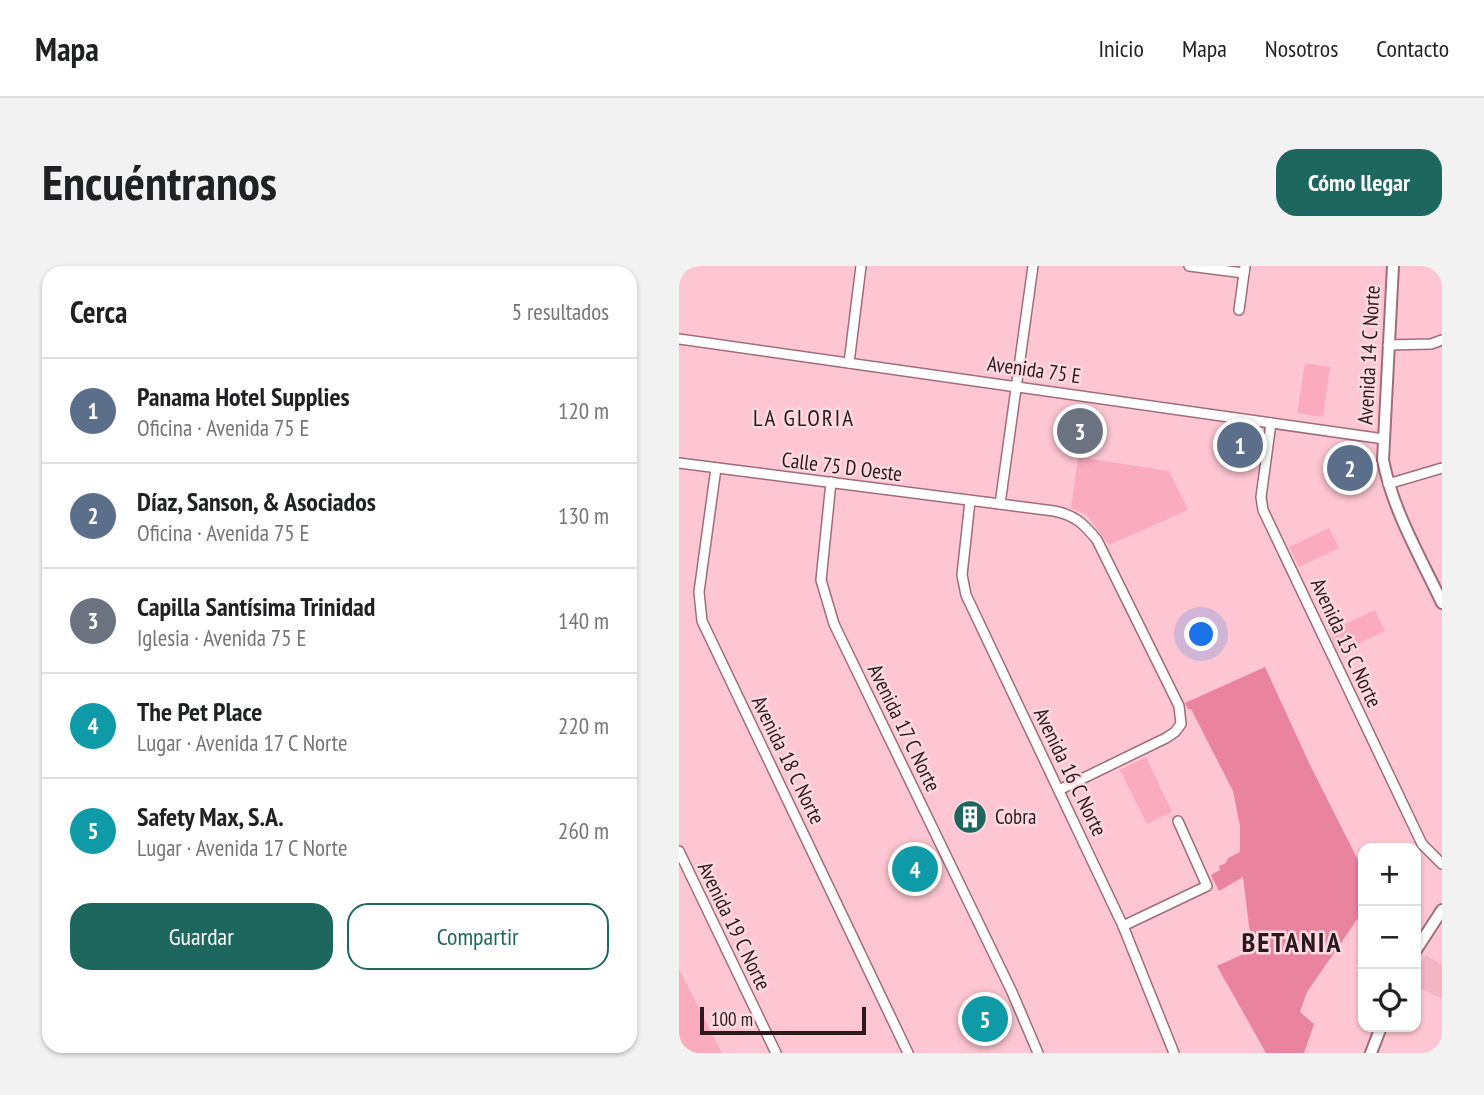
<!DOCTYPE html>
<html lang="es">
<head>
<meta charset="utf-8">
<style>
  body { margin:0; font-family:"PT Sans Narrow",sans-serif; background:#f2f2f2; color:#202124 }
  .controls { position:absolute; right:21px; bottom:21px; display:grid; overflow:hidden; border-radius:14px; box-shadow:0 2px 5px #0004 }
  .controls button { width:63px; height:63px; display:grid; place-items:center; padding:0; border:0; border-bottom:2px solid #e0e0e0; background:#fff; color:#202124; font:35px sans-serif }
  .scale { position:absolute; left:21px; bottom:18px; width:166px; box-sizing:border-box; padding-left:7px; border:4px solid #2d191d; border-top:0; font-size:19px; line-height:24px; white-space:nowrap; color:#2d191d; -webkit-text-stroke:5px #fddae1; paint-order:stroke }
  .you { position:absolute; left:523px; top:369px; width:24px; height:24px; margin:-18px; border:5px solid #fff; border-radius:50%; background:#1a73e8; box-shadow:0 0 0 10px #1a73e833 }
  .badge { display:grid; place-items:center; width:46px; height:46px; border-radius:50%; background:#1d675f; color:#fff; font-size:23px; font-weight:700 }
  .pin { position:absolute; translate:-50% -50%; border:4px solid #fff; box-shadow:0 2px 7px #0006 }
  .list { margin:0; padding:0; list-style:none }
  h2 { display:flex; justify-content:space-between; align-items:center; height:91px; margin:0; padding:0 28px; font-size:30px }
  h2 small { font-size:23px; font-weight:400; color:#757577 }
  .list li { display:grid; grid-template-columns:46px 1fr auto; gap:21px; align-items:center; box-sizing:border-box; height:105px; padding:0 28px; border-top:2px solid #e0e0e0 }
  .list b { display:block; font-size:26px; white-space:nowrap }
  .list p { margin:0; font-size:23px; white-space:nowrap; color:#757577 }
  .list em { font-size:23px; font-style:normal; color:#757577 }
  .actions { display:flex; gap:14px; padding:21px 28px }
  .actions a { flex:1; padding:16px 0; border:2px solid #1d675f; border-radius:21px; text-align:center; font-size:24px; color:#1d675f }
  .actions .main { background:#1d675f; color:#fff }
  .icon { flex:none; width:38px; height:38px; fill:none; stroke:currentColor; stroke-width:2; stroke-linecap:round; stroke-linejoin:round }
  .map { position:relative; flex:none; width:763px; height:787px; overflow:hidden; border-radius:21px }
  header { display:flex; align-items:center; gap:42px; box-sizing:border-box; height:98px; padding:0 35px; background:#fff; border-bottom:2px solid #e0e0e0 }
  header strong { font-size:33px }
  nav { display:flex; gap:38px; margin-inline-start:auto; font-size:24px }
  .intro { display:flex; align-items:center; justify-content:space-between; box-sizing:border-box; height:168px; padding:0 42px }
  h1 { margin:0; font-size:49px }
  .button { padding:18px 32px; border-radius:21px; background:#1d675f; color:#fff; font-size:24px; font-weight:700 }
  main { display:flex; gap:42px; padding:0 42px }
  aside { flex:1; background:#fff; border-radius:21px; box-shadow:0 2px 5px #0004 }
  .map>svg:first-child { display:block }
  .built { fill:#f4b5c3 }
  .green { fill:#fbabbe }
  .forest { fill:#ea839e }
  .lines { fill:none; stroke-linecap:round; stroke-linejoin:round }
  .minor-casing { stroke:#9f6d79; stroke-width:12 }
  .tertiary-casing { stroke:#9f6d79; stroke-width:14 }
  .minor { stroke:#fff; stroke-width:9 }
  .tertiary { stroke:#fff; stroke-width:10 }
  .labels { text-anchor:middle; stroke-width:5; stroke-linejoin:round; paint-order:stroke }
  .street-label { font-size:21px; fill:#2d191d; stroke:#fddae1 }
  .poi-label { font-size:21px; fill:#2d191d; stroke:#fddae1; text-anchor:start }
  .neighbourhood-label { font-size:23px; letter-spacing:2px; fill:#2d191d; stroke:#fddae1 }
  .district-label { font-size:28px; font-weight:bold; letter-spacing:2px; fill:#2d191d; stroke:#fddae1 }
</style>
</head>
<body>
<header>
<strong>Mapa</strong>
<nav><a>Inicio</a><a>Mapa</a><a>Nosotros</a><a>Contacto</a></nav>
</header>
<div class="intro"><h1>Encuéntranos</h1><a class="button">Cómo llegar</a></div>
<main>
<aside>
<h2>Cerca<small>5 resultados</small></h2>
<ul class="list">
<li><span class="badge" style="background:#5c6f8a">1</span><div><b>Panama Hotel Supplies</b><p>Oficina · Avenida 75 E</p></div><em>120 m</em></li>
<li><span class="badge" style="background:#5c6f8a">2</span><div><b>Díaz, Sanson, &amp; Asociados</b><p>Oficina · Avenida 75 E</p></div><em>130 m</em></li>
<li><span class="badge" style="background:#6b7280">3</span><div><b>Capilla Santísima Trinidad</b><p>Iglesia · Avenida 75 E</p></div><em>140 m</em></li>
<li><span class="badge" style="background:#0f9aa8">4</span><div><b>The Pet Place</b><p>Lugar · Avenida 17 C Norte</p></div><em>220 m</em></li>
<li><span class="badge" style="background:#0f9aa8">5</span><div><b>Safety Max, S.A.</b><p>Lugar · Avenida 17 C Norte</p></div><em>260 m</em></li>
</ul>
<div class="actions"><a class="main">Guardar</a><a>Compartir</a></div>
</aside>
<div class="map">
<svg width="763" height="787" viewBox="0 0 763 787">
  <rect width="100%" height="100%" fill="#fec6d2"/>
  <!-- built -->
  <path class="built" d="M747 689 763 699V733L737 720V705Z"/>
  <!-- green -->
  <g class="green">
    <path d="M626 97 651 101 644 151 618 147Z"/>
    <path d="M399 191 490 205 509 244 430 279 408 249 392 242Z"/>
    <path d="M650 262 660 282 620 301 610 281Z"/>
    <path d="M696 344 706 365 660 387 650 365Z"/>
    <path d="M467 491 493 546 468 558 441 504Z"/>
    <path d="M0 703 43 787H0Z"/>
  </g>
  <!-- forest -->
  <path class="forest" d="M586 401 631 499 684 604V645L628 726 621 746 635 758 625 787H587L538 700 573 684 564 611 540 625 532 609 541 604 540 600 547 597 549 592 561 586V560L554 525 512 443H509L506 437Z"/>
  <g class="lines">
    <!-- minor casing -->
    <g class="minor-casing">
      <g id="minor">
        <path d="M510 0 565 7"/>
        <path d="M560 44 566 0"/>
        <path d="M0 73 705 173"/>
        <path d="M709 79 752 78 763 74"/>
        <path d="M170 97 182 0"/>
        <path d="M592 157 582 231 584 244 743 578 763 598"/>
        <path d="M0 197 375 245C396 249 405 258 418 274L500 440 502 458 496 466 487 472 380 524"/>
        <path d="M37 202 20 326 23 355 229 787"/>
        <path d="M152 216 142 314 155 358 333 726 359 787"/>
        <path d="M709 218 763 202"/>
        <path d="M291 235 283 309 287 329 444 660 495 787"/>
        <path d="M321 238 354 0"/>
        <path d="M0 585 97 787"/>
        <path d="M444 660 528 620 499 555"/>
      </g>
    </g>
    <!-- tertiary casing -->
    <g class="tertiary-casing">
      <g id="tertiary">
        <path d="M714 0 704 194C714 245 741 290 763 337"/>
        <path d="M737 684 763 644"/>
        <path d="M692 787 702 761"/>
      </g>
    </g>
    <!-- minor -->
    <use href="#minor" class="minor"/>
    <!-- tertiary -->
    <use href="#tertiary" class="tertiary"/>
  </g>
  <!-- icons -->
  <defs>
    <g id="building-disc" transform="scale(1.75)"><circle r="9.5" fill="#1d675f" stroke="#fddae1"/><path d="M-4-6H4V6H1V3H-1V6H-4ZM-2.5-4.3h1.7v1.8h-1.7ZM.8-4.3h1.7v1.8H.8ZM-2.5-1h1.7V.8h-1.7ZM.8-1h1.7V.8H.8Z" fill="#fff"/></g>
  </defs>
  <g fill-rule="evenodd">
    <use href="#building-disc" x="291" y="551"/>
  </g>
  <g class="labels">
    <!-- street labels -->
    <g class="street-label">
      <text transform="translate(690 89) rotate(-87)" y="7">Avenida 14 C Norte</text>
      <text transform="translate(355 104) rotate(8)" y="7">Avenida 75 E</text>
      <text transform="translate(163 201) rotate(7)" y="7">Calle 75 D Oeste</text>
      <text transform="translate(667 377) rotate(65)" y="7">Avenida 15 C Norte</text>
      <text transform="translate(225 462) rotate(64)" y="7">Avenida 17 C Norte</text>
      <text transform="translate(109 494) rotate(64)" y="7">Avenida 18 C Norte</text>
      <text transform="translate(391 506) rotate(64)" y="7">Avenida 16 C Norte</text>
      <text transform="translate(55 660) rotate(64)" y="7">Avenida 19 C Norte</text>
    </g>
    <!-- poi labels -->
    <g class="poi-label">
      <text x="316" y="558">Cobra</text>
    </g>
    <!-- neighbourhood labels -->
    <g class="neighbourhood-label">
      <text x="125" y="160">LA GLORIA</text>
    </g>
    <!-- district labels -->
    <g class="district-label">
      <text x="613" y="686">BETANIA</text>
    </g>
  </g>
</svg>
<div class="controls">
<button>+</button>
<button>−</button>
<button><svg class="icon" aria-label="locate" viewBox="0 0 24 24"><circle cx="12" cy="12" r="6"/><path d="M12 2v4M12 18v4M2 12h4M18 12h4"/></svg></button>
</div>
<div class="scale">100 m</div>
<div class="you"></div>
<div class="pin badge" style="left:561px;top:179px;background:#5c6f8a">1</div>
<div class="pin badge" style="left:671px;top:202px;background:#5c6f8a">2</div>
<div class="pin badge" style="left:401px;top:165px;background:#6b7280">3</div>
<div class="pin badge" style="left:236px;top:603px;background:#0f9aa8">4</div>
<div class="pin badge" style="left:306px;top:753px;background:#0f9aa8">5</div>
</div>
</main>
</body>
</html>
